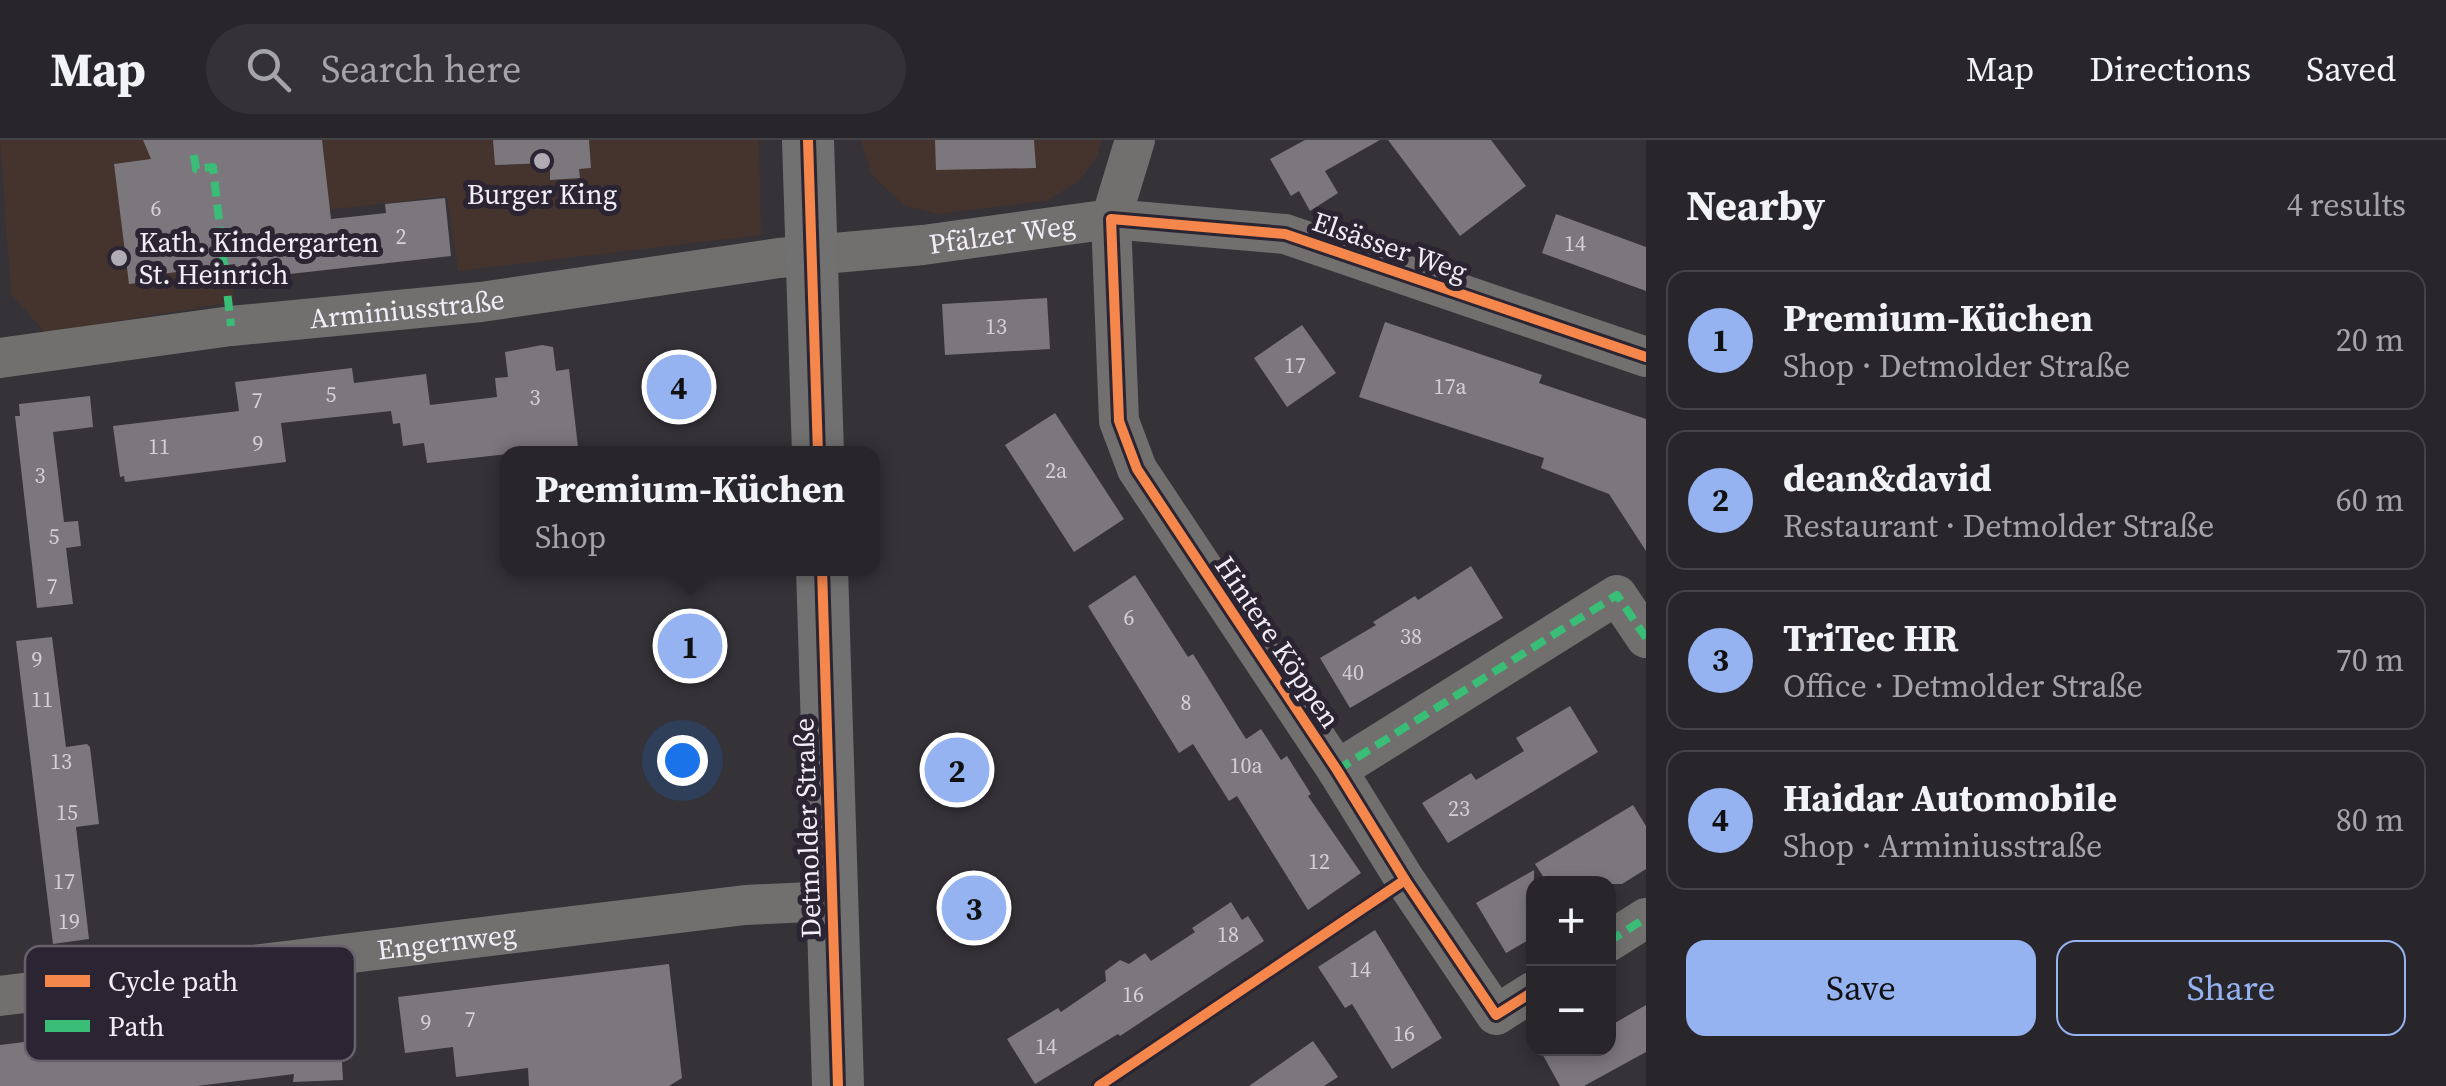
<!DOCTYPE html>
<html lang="en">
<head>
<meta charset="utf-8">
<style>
  body { margin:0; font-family:"Source Serif 4",serif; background:#343236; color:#f1f3f6 }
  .controls { position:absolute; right:30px; bottom:30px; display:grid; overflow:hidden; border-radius:20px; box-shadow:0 5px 15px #0003 }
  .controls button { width:90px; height:90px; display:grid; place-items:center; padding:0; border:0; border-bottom:2px solid #444347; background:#28262a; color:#f1f3f6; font:50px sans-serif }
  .you { position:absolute; left:682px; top:620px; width:35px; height:35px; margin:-25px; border:8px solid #fff; border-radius:50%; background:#1a73e8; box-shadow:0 0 0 15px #1a73e833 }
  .badge { display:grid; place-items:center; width:65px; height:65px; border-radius:50%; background:#95b2f1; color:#111; font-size:32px; font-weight:700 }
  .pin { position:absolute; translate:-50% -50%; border:5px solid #fff; box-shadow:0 2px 10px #0006 }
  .popup { position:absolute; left:500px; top:306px; width:380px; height:130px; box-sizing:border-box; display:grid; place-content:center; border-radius:20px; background:#28262a; filter:drop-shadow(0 2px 8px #0005); font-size:32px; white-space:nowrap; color:#a5a5a8 }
  .popup b { font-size:38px; color:#f1f3f6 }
  .popup::after { content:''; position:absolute; left:50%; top:100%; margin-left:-20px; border:20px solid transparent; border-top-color:#28262a }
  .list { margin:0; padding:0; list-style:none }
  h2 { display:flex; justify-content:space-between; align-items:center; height:130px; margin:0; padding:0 40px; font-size:42px }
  h2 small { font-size:32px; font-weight:400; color:#a5a5a8 }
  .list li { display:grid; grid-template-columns:65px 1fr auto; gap:30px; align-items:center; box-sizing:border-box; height:140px; margin:0 20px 20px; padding:0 20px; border:2px solid #444347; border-radius:20px }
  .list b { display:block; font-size:38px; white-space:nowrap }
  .list p { margin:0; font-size:32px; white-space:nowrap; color:#a5a5a8 }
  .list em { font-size:32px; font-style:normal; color:#a5a5a8 }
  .actions { display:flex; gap:20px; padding:30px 40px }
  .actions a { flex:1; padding:22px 0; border:2px solid #95b2f1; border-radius:20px; text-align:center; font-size:35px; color:#95b2f1 }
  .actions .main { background:#95b2f1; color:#111 }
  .icon { flex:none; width:55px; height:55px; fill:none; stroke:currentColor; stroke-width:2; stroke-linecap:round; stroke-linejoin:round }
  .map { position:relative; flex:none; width:1646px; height:946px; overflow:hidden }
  header { display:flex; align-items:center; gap:60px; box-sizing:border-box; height:140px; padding:0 50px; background:#28262a; border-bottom:2px solid #444347 }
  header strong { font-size:48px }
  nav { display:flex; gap:55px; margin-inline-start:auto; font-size:35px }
  .search { width:700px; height:90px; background:#343236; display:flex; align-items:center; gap:25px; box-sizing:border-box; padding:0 35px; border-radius:55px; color:#a5a5a8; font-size:38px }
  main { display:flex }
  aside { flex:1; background:#28262a }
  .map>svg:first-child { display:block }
  .commercial { fill:#45342e }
  .building { fill:#7b777d }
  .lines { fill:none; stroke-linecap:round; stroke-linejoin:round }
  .minor { stroke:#71706e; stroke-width:40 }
  .major { stroke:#727171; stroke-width:52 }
  .quiet { stroke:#3abd76; stroke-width:8; stroke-dasharray:15 8; stroke-linecap:butt }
  .cycleway-casing { stroke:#2b2432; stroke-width:16 }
  .cycleway { stroke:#f5874c; stroke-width:10 }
  .poi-dot { fill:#b0acb4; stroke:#2b2432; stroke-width:4 }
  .labels { text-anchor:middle; stroke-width:10; stroke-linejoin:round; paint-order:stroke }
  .number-label { font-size:22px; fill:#d4d0d8 }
  .poi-label { font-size:28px; fill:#f2edf7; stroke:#2b2432 }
  .street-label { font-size:28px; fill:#f2edf7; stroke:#2b2432 }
  .key { fill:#2b2432; stroke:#67606d; stroke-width:2.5 }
  .key-label { font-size:28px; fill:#f2edf7 }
</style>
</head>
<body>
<header>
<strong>Map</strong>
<div class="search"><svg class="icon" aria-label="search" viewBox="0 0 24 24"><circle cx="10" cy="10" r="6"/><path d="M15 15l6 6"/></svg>Search here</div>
<nav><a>Map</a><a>Directions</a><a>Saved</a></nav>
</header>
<main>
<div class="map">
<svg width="1646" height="946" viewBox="0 0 1646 946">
  <rect width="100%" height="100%" fill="#353238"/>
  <!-- commercial -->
  <g class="commercial">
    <path d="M0 0H759L761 95 458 131 447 56 226 82 234 162 45 193 11 154Z"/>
    <path d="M861 0H1102L1097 17 1078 42 1046 61 937 74 904 65 872 35Z"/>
  </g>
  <!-- building -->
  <g class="building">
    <path d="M143 0H322L331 79 386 73 385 64 445 58 451 116 237 140 235 124 162 134V140L129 144 114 24 151 19Z"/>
    <path d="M493 0H589L591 28 579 29 580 38 550 40V23L495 25Z"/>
    <path d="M935 0H1034L1036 28 936 30Z"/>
    <path d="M1305 0H1380L1325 31 1338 53 1310 71 1299 51 1291 56 1270 19Z"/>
    <path d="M1388 0H1491L1526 46 1460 96Z"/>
    <path d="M1556 74 1646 107V151L1542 113Z"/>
    <path d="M1047 158 1050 209 945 215 942 164Z"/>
    <path d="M1385 182 1542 235 1539 243 1646 279V411L1609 354 1541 328 1544 318 1359 257Z"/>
    <path d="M1302 185 1336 233 1287 267 1254 218Z"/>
    <path d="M542 205 553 207 556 231 569 229 578 307 565 309 566 314H508L427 323 424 303 403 306 400 283 393 284 391 271 281 283 286 322 125 342 124 336 120 337 113 286 239 271 235 242 352 228 354 243 426 234 430 265 497 257 495 238 508 237 505 212Z"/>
    <path d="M90 256 93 287 53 292 64 382 78 381 81 406 66 408 73 464 37 468 15 276H20L19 264Z"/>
    <path d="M1055 273 1124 379 1074 412 1005 305Z"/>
    <path d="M1471 426 1503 478 1350 568 1320 518 1376 485 1373 482 1415 456 1418 460Z"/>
    <path d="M1135 435 1188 517 1193 514 1246 599 1261 589 1281 620 1287 616 1311 654 1308 656 1361 733 1308 770 1237 656 1229 661 1193 604 1179 613 1088 466Z"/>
    <path d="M52 497 66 607 87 604 90 607 99 684 76 687 89 799 53 804 16 501Z"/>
    <path d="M1570 566 1598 612 1448 703 1422 663 1471 633 1476 640 1524 611 1516 598Z"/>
    <path d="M1633 665 1646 686V729L1622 744H1548L1535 724Z"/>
    <path d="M1534 730V797L1506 813 1476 763Z"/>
    <path d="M1231 762 1242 780 1248 776 1264 801 1120 896 1118 894 1035 944 1007 899 1058 868 1061 872 1106 841 1105 831 1120 820 1129 824 1145 813 1151 821 1195 792 1192 788Z"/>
    <path d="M1375 790 1442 898 1392 929 1352 864 1345 868 1318 827Z"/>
    <path d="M669 824 682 938 669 946H529L528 928 456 937 453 907 405 913 398 857Z"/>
    <path d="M1646 865V912L1584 946H1560L1539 908H1608V887Z"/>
    <path d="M339 870 343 940 293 942 294 934 197 946H0V905L88 894 91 915 204 903 201 881 256 874Z"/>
    <path d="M1313 901 1338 937 1324 946H1249Z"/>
  </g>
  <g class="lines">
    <!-- minor -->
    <g class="minor">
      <path id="s1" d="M0 218 231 186 481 162 779 118 923 105 1111 79 1135 0"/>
      <path d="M1337 630 1617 455 1646 498"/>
      <path d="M1608 802 1646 778"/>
      <path d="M1534 851 1496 875 1405 740 1337 630 1137 329 1119 281 1111 79 1285 94 1646 217"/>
      <path id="s2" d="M0 856 745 765 832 761"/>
    </g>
    <!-- major -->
    <g class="major">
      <path d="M808 0 818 314"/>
      <path d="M822 428 838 946"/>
    </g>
    <!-- quiet -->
    <g class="quiet">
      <path d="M194 15 196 29 213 27 231 186"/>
      <path d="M1337 630 1617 455 1646 498"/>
      <path d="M1608 802 1646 778"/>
    </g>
    <!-- cycleway casing -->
    <g class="cycleway-casing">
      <g id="cycleway">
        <path d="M808 0 818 314"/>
        <path d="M822 428 838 946"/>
        <path d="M1534 851 1496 875 1405 740 1337 630 1137 329 1119 281 1111 79 1285 94 1646 217"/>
        <path d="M1099 946 1405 740"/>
      </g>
    </g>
    <!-- cycleway -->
    <use href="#cycleway" class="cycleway"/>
  </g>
  <!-- markers -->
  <g class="poi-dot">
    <circle cx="542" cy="21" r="10"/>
    <circle cx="119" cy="118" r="10"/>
  </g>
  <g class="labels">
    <!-- number labels -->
    <g class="number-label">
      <text x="156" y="76">6</text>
      <text x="401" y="104">2</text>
      <text x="1575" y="111">14</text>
      <text x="996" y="194">13</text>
      <text x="1295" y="233">17</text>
      <text x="1450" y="254">17a</text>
      <text x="331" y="262">5</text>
      <text x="535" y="265">3</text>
      <text x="257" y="268">7</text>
      <text x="258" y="311">9</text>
      <text x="159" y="314">11</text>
      <text x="1056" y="338">2a</text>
      <text x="40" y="343">3</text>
      <text x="54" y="404">5</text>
      <text x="52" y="454">7</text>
      <text x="1129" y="485">6</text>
      <text x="1411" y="504">38</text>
      <text x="37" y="527">9</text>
      <text x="1353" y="540">40</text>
      <text x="42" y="567">11</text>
      <text x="1186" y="570">8</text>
      <text x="61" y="629">13</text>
      <text x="1246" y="633">10a</text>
      <text x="1459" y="676">23</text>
      <text x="67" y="680">15</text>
      <text x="1319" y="729">12</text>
      <text x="64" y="749">17</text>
      <text x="69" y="789">19</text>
      <text x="1228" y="802">18</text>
      <text x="1360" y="837">14</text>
      <text x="1133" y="862">16</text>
      <text x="470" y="887">7</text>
      <text x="426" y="890">9</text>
      <text x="1404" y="901">16</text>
      <text x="1046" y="914">14</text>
    </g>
    <!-- poi labels -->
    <g class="poi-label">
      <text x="542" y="64">Burger King</text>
      <text x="139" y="112" text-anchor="start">Kath. Kindergarten<tspan x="139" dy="32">St. Heinrich</tspan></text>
    </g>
    <!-- street labels -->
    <g class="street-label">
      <text dy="10" stroke="none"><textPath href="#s1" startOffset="1010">Pfälzer Weg</textPath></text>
      <text transform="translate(1390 106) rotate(19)" y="10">Elsässer Weg</text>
      <text dy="10" stroke="none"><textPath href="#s1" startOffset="410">Arminiusstraße</textPath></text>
      <text transform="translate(1278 502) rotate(56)" y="10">Hintere Köppen</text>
      <text transform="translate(807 688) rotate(-92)" y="10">Detmolder Straße</text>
      <text dy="10" stroke="none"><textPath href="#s2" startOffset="450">Engernweg</textPath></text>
    </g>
  </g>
  <!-- legend -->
  <rect x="25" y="806" width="330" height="115" rx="15" class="key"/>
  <rect x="45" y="835" width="45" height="12" fill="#f5874c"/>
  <rect x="45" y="880" width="45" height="12" fill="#3abd76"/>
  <g class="key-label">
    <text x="108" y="851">Cycle path</text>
    <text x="108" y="896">Path</text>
  </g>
</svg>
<div class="controls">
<button>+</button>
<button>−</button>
</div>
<div class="you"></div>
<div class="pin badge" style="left:690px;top:506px">1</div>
<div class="popup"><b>Premium-Küchen</b>Shop</div>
<div class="pin badge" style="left:957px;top:630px">2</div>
<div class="pin badge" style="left:974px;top:768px">3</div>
<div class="pin badge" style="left:679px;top:247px">4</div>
</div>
<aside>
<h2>Nearby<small>4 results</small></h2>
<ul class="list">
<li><span class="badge">1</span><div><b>Premium-Küchen</b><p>Shop · Detmolder Straße</p></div><em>20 m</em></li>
<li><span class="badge">2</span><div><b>dean&amp;david</b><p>Restaurant · Detmolder Straße</p></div><em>60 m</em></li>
<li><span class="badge">3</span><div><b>TriTec HR</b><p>Office · Detmolder Straße</p></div><em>70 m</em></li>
<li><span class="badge">4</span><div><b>Haidar Automobile</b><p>Shop · Arminiusstraße</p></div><em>80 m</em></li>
</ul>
<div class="actions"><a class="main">Save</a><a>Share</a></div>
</aside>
</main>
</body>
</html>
